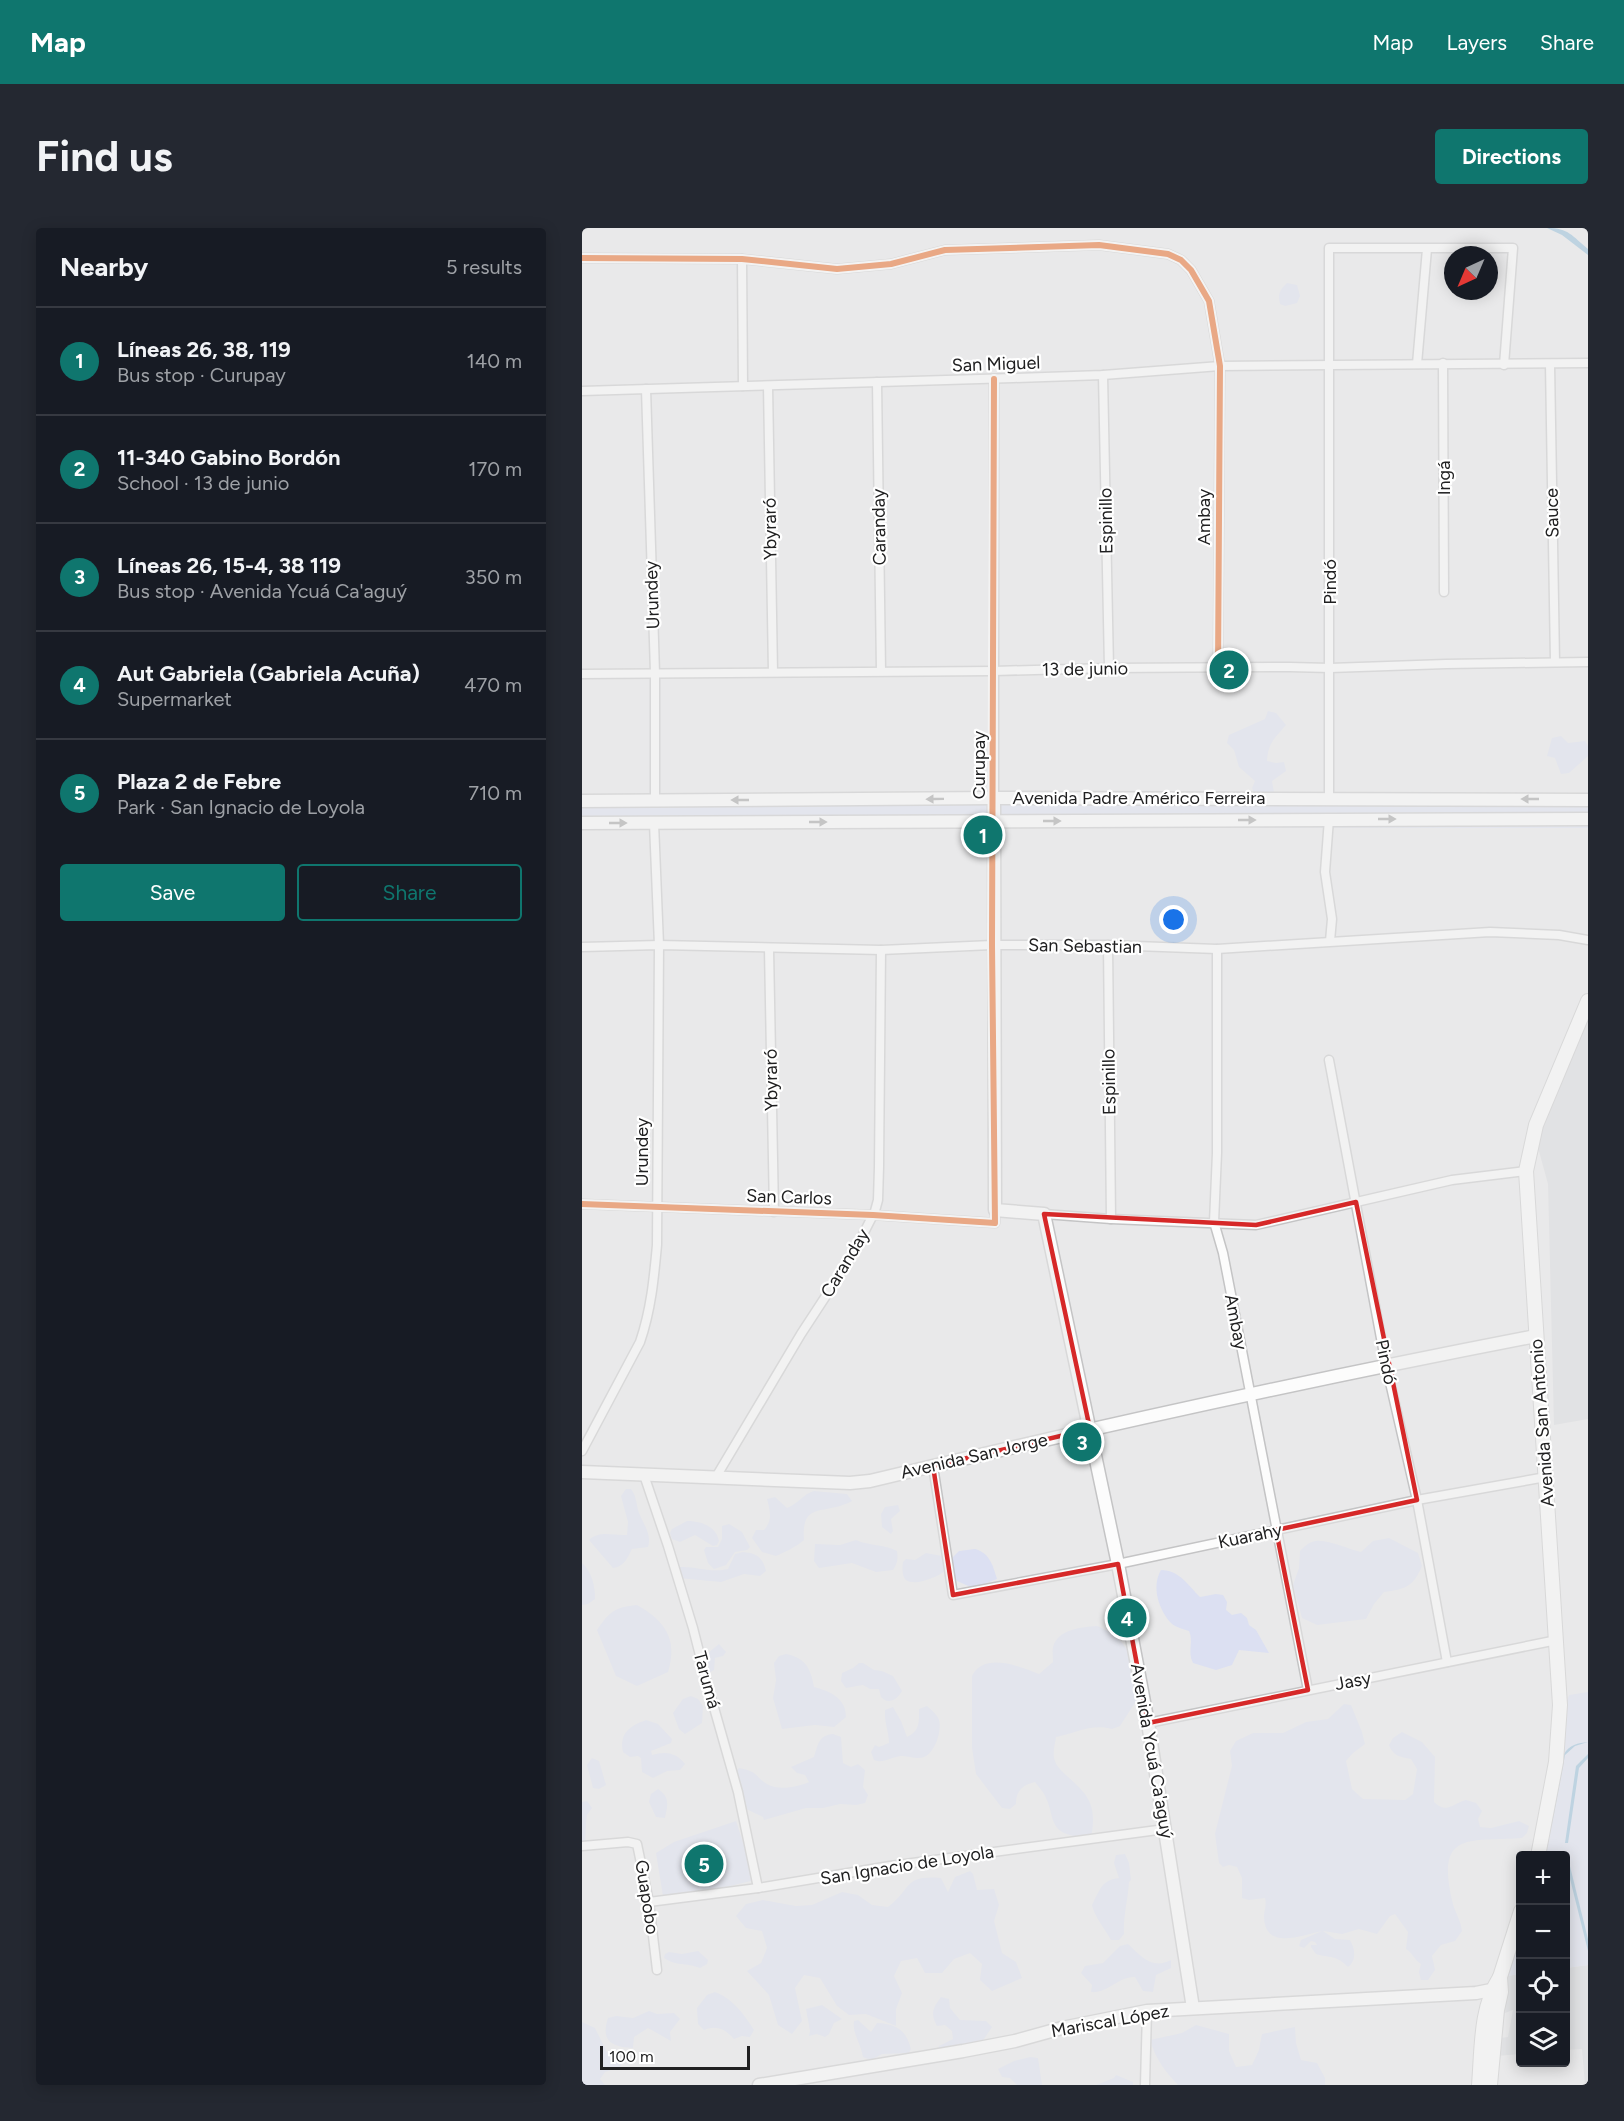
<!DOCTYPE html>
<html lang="en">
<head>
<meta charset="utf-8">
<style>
  body { margin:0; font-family:Figtree,sans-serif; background:#242831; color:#f1f3f6 }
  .controls { position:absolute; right:18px; bottom:18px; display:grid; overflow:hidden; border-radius:6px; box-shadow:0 3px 15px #0003 }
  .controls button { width:54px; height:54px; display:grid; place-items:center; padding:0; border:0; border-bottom:2px solid #363941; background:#171b24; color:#f1f3f6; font:30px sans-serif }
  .compass { position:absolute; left:862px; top:18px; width:54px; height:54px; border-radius:50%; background:#171b24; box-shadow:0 3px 15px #0003; rotate:224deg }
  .scale { position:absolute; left:18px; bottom:15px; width:150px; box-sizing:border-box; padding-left:6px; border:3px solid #202021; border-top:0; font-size:16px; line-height:21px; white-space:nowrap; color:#202021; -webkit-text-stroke:4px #fff; paint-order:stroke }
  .you { position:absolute; left:592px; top:692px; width:21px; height:21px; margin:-15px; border:4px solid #fff; border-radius:50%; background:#1a73e8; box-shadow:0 0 0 9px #1a73e833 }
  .badge { display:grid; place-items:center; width:39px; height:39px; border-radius:50%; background:#0f766e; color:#fff; font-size:20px; font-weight:700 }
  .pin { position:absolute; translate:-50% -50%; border:3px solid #fff; box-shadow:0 2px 6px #0006 }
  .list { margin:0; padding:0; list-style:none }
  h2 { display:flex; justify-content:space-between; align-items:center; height:78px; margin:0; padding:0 24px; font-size:26px }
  h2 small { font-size:20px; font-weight:400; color:#9ea1a6 }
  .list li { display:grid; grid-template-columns:39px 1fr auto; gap:18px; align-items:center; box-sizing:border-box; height:108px; padding:0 24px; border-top:2px solid #363941 }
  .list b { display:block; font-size:22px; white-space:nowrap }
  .list p { margin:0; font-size:20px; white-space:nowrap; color:#9ea1a6 }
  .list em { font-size:20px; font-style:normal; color:#9ea1a6 }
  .actions { display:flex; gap:12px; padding:18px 24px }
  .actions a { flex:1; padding:14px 0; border:2px solid #0f766e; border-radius:6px; text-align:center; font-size:21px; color:#0f766e }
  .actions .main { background:#0f766e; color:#fff }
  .icon { flex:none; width:33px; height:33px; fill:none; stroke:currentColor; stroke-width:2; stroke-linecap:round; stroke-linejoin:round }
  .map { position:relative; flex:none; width:1006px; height:1857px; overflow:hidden; border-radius:6px }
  header { display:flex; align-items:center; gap:36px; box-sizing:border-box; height:84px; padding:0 30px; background:#0f766e; color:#fff }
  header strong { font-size:28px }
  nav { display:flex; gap:33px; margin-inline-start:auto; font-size:21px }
  .intro { display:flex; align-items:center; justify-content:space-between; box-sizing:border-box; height:144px; padding:0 36px }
  h1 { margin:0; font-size:42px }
  .button { padding:15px 27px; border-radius:6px; background:#0f766e; color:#fff; font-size:21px; font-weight:700 }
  main { display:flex; gap:36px; padding:0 36px }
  aside { flex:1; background:#171b24; border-radius:6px; box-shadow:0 3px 15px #0003 }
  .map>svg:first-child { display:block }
  .built { fill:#d8d9de }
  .green { fill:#dce0f2 }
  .water { fill:#8bb9d7 }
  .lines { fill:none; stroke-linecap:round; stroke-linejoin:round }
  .street-casing { stroke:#c4c4c5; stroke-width:11 }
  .secondary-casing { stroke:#c4c4c5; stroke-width:15 }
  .primary-casing { stroke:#c4c4c5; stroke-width:16 }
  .street { stroke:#fcfcfc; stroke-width:8 }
  .secondary { stroke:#fcfcfc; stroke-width:12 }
  .primary { stroke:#fcfcfc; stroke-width:14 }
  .cycleway-casing { stroke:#fff; stroke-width:10 }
  .cycleway { stroke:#e8590c; stroke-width:6 }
  .oneway { fill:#999 }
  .marked { fill:none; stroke:#d62828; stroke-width:4.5; stroke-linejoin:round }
  .labels { text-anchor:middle; stroke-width:4.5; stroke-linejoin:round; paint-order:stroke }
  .street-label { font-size:18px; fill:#202021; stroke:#fff }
</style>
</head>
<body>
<header>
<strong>Map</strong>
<nav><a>Map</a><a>Layers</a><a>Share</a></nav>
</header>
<div class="intro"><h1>Find us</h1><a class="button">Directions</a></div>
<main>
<aside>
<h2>Nearby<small>5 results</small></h2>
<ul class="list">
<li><span class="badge">1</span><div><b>Líneas 26, 38, 119</b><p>Bus stop · Curupay</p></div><em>140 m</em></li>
<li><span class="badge">2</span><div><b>11-340 Gabino Bordón</b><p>School · 13 de junio</p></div><em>170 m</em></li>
<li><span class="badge">3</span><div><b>Líneas 26, 15-4, 38 119</b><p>Bus stop · Avenida Ycuá Ca'aguý</p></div><em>350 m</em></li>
<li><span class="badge">4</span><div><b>Aut Gabriela (Gabriela Acuña)</b><p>Supermarket</p></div><em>470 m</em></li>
<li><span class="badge">5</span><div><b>Plaza 2 de Febre</b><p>Park · San Ignacio de Loyola</p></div><em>710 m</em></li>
</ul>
<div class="actions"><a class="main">Save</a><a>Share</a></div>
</aside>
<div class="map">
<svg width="1006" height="1857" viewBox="0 0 1006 1857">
  <rect width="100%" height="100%" fill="#e9e9ea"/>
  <!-- built -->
  <g class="built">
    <path d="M1006 777V1191L972 1197 966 956 955 916Z"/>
    <path d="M1006 1737V1857H1003L1000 1821 984 1822V1740Z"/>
    <path d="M938 1746V1826L915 1828 919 1810 926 1809 931 1782 923 1785 918 1749Z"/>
  </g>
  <!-- green -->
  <g class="green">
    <path d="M705 55 715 57 718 68 715 75 703 78 698 76C696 65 697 63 705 55Z"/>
    <path d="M686 483 694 485 704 497C693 510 686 515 685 533L694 535 702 534 704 543 690 553 693 570 1006 573V600L420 599 416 587 417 577 421 574 673 567 670 560 673 553 657 539 652 522 645 515 647 507 683 491Z"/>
    <path d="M979 508 986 515 1003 513 1006 518V528L987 545 979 546 973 530 965 528 970 510Z"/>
    <path d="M405 575 409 576V598L406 600 0 598V576Z"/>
    <path d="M44 1261H49C55 1269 54 1276 57 1285 62 1297 70 1307 66 1319L50 1321C46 1329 42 1339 31 1340L7 1312C18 1302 31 1308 45 1307L46 1294 39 1268Z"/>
    <path d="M232 1263 265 1266 270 1273C243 1288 219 1272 222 1312 214 1319 203 1324 194 1328L180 1324 170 1310 174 1302H182C191 1292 188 1283 185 1271L193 1269 205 1280C216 1276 221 1266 232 1263Z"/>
    <path d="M316 1277 318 1283 309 1291 311 1303 309 1306 300 1299 299 1286 303 1279Z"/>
    <path d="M105 1293C119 1293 134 1298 137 1313L135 1317 131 1318 113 1307 98 1314 90 1311 88 1305 90 1301Z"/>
    <path d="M147 1296 160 1304 168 1319 165 1322 153 1324 144 1337 132 1341 126 1335 122 1322 124 1319H136L140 1311V1298Z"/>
    <path d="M807 1310 836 1325 840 1338C831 1359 824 1361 802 1364L792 1376 784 1391 735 1397 720 1390 711 1357 717 1340 718 1323C721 1320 726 1315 730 1314 742 1309 765 1321 779 1324L791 1313Z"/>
    <path d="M274 1312C287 1318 302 1316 315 1323 316 1330 316 1335 311 1342L294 1344 270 1335 237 1340 232 1333 233 1316 258 1317Z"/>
    <path d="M393 1321C408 1325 411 1338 415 1351L391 1360 375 1353 370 1346 371 1329 377 1323Z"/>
    <path d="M161 1324C174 1325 181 1329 184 1343L178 1348 162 1346 139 1354 96 1350 97 1339C114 1338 128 1345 146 1341L153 1326Z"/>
    <path d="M344 1325 365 1329 364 1342C358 1348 333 1359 324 1352 320 1349 320 1339 321 1334L324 1331 333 1332Z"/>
    <path d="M0 1335C10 1344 13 1358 13 1371L6 1376 0 1377Z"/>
    <path d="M579 1342C597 1342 606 1357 618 1369L634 1366 641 1367 645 1374 644 1382 650 1387 659 1385 665 1390 667 1397 674 1402 687 1425 657 1422 650 1437 634 1442 611 1435C605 1423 612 1414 607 1403 601 1401 593 1399 589 1395 577 1382 569 1359 579 1342Z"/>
    <path d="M55 1377C83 1393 96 1411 86 1444L55 1458 34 1448 15 1402C27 1384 33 1379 55 1377Z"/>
    <path d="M515 1398C551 1412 551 1436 556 1470L538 1498 530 1501C511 1495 493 1505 474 1509 473 1517 470 1525 473 1533 475 1539 480 1543 485 1548 508 1568 515 1578 509 1610 502 1609 492 1609 485 1606 468 1601 471 1584 464 1570 462 1565 457 1559 453 1554 441 1557 434 1562 434 1576L428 1581 420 1580 394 1546 390 1520V1448C402 1424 437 1438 457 1446L471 1434C471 1429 470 1423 471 1419 476 1401 500 1399 515 1398Z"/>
    <path d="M137 1416 144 1424 141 1428 133 1430 132 1442 127 1445 115 1442V1434Z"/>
    <path d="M204 1426C224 1430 229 1441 232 1459 248 1463 264 1470 264 1489L252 1499 233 1497 200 1501 191 1470 194 1452 192 1435 197 1428Z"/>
    <path d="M277 1435H281L292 1442 300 1443 311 1448 320 1463C315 1472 306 1477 299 1469L297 1461H288L281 1457 264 1460 259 1453 260 1445 271 1440Z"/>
    <path d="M1006 1464V1737L984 1740V1628H961L982 1481 987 1467Z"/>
    <path d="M109 1468 116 1471 121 1478 120 1495 103 1506 97 1501 91 1485 101 1471Z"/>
    <path d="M762 1476 769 1477 780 1504 783 1516 771 1525 764 1533 770 1561 781 1571 823 1572 831 1566 835 1541 829 1531C818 1529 811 1528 807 1517L811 1510 820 1504 840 1514 853 1529 852 1574C865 1586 870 1576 884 1572L894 1575 900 1583 896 1591 898 1599 909 1600 937 1593 947 1598 945 1605 940 1610C888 1614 854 1602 870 1672 872 1683 879 1692 880 1703L873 1713 859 1717 850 1728 853 1742 846 1752H839L837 1744 839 1736C832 1732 831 1725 824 1721L826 1704 813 1686 808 1688 795 1706 777 1701 760 1706 741 1703 753 1711 768 1712C773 1721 775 1732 766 1739 755 1727 747 1730 734 1726L729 1719V1717H735L733 1714 729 1713 722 1720 717 1718 719 1712 740 1703C720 1707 683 1723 682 1689 682 1682 685 1677 683 1670L667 1672 660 1670V1650L655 1639 647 1637 641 1639 637 1635 633 1606 650 1538 648 1523 654 1513 671 1505H701L724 1494 746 1491Z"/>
    <path d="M345 1478C349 1482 355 1486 357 1492 360 1503 353 1525 342 1529 335 1532 327 1528 319 1528 308 1529 302 1536 292 1532L289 1524 293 1517 297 1519 307 1515C307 1504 302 1494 303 1482L311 1479 319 1493 325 1509C338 1503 337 1494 337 1481Z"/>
    <path d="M64 1492 76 1496 90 1511 89 1515 69 1523 70 1527C83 1523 94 1524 103 1536L98 1542 85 1543 71 1550 60 1544 59 1530 56 1528 48 1529 41 1524C37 1505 48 1498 64 1492Z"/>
    <path d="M251 1506 259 1509 261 1535 269 1539 276 1536 283 1542 281 1559 286 1567 283 1575 274 1577 258 1576 241 1580H224L182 1592 181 1589 158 1578 152 1546 157 1540C178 1544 172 1548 185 1556 197 1563 215 1559 227 1554L223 1547 215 1545 209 1539 232 1529C236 1516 237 1507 251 1506Z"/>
    <path d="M10 1530 17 1533 24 1557 17 1561 11 1560 5 1537Z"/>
    <path d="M76 1561C88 1569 86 1577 83 1590L74 1589 67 1574 69 1566Z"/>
    <path d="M5 1573 10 1580 5 1587 4 1595 3 1619 0 1620V1574Z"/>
    <path d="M154 1593 173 1652 82 1674 74 1625 92 1614Z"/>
    <path d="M543 1626 547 1635 549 1652 547 1654C546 1672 541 1688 542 1706L537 1712H529C523 1701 512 1688 510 1677 518 1662 519 1652 537 1650L532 1635 534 1627Z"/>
    <path d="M388 1643 391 1646 395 1662 412 1661 417 1677 412 1693 420 1725 434 1734 440 1750 410 1763 398 1752 400 1736 388 1725 372 1731 360 1745H343L335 1730 319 1733 312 1748 320 1765 314 1781V1798L284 1786 267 1787 255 1778 238 1750 222 1747 213 1760 220 1793 210 1806 196 1797 187 1767 165 1743 179 1735 185 1720 180 1703 164 1700 154 1688 164 1676 181 1672 214 1678 230 1677 260 1664 276 1667 290 1677 306 1679C331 1660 321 1647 359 1650L366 1664 373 1649Z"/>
    <path d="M938 1690V1746L918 1749Z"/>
    <path d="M546 1716C559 1728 570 1742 589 1732V1740L574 1747 571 1764 561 1763 553 1749C537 1748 525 1766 509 1764L510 1757 499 1745 503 1738 521 1735 538 1718Z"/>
    <path d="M116 1723 126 1732 125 1736 118 1740C102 1734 96 1739 82 1730L83 1726 87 1724 100 1726Z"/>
    <path d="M133 1764C150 1770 162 1786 172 1802L168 1809 160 1808 152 1811C143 1801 135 1797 122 1802L116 1796 115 1780 125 1767Z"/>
    <path d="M359 1769 367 1771 368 1780 378 1792 404 1793 410 1799 400 1814 356 1822 357 1818 371 1811 370 1803 363 1797 355 1798C348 1785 351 1780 359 1769Z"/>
    <path d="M240 1777 260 1791 252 1795 247 1806 243 1809 235 1806 227 1808 228 1803 224 1781Z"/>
    <path d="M67 1783 75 1786 92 1785 98 1791 88 1804 89 1813 66 1800 52 1809 51 1820C31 1819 18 1814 26 1790L34 1788 51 1790Z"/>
    <path d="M276 1792 289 1804 295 1795C315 1796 324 1802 329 1821L327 1825 300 1826 289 1832 281 1829C279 1816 270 1805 272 1793Z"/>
    <path d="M0 1794 13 1800 25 1824 41 1831 38 1839 23 1844 18 1851 23 1857H0Z"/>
    <path d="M614 1797 647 1806V1823L654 1839 670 1837 677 1822 680 1806 713 1799 714 1815 719 1832 735 1835 743 1850V1857H596C583 1843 574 1832 568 1812L600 1805Z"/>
    <path d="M448 1829 456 1830 460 1857H435L428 1850 420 1849 416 1841 432 1833Z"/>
    <path d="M534 1847 551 1854V1857H514L532 1850Z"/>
  </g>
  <!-- water -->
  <g class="water">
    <path d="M965 0C987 0 990 8 1006 21V27L980 7Z"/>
    <path d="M1006 1514 993 1518 983 1527 969 1601 982 1526C987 1517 996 1515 1006 1514Z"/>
    <path d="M1006 1526V1530L997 1540 986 1615H983L994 1538Z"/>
    <path d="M985 1626 1006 1711V1723L982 1627Z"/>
  </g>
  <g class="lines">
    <!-- street casing -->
    <g class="street-casing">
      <g id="street">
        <path d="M0 30 160 31 255 41 309 36 363 22 517 17 586 26 599 32 609 42 627 73 638 138 636 440"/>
        <path d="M160 31 161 158"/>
        <path d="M861 135 862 364"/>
        <path d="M835 136 845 21"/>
        <path d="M968 136 973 434"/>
        <path d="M521 147 527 440"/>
        <path d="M295 154 299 443"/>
        <path d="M186 158 191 444"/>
        <path d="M64 161 73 445V573"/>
        <path d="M0 163 431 150 521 147 638 138 1006 135"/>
        <path d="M0 446 412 443 527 440 708 439 748 440 864 436 1006 434"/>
        <path d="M412 570V151"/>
        <path d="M747 571V20H931L922 137"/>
        <path d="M747 591 743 644 750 691 748 713"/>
        <path d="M526 717 529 991"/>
        <path d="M0 719 77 717 299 722 410 717H526L635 721 908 704 977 707 1006 712"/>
        <path d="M187 721 192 984"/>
        <path d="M635 721V925L632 994 641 1025 726 1462"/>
        <path d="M747 832 804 1137 835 1272 865 1434"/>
        <path d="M0 976 291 987 413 995V982"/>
        <path d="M462 986 529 991 674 997 870 952 944 943"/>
        <path d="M0 1223 58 1114C69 1082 72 1050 75 1017L77 717 72 595"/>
        <path d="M351 1238 371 1367 536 1336 835 1272 964 1249"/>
        <path d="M62 1247 86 1318 111 1400 125 1455 156 1564 176 1660"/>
        <path d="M134 1249 219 1106 270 1028 293 983 296 972 297 939 299 722"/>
        <path d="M566 1495 975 1412"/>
        <path d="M0 1618 46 1614 55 1616 67 1674 75 1742"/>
        <path d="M67 1674 176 1660 308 1638 583 1601"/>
        <path d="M563 1857 565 1783"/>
      </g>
    </g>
    <!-- secondary casing -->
    <g class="secondary-casing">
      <g id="secondary">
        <path d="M412 570 413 982 462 986 536 1336 566 1495 611 1780"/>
        <path d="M0 573 412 570 1006 572"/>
        <path d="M0 595 1006 591"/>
        <path d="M0 1244 268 1255 288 1253C509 1200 731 1151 954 1108"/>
        <path d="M177 1857 381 1823 433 1813 480 1800 565 1783 894 1765 909 1762 918 1764"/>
      </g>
    </g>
    <!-- primary casing -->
    <g class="primary-casing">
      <g id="primary">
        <path d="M956 1628 974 1534 978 1477 944 943 954 897 1006 773"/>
        <path d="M897 1857C900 1821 898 1780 918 1749"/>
        <path d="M908 1857 915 1782 919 1764 918 1749 939 1683"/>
      </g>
    </g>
    <!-- street -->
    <use href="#street" class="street"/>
    <!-- secondary -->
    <use href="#secondary" class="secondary"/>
    <!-- primary -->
    <use href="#primary" class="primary"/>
    <!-- cycleway casing -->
    <g class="cycleway-casing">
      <g id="cycleway">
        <path d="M0 30 160 31 255 41 309 36 363 22 517 17 586 26 599 32 609 42 627 73 638 138 636 440"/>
        <path d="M0 976 291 987 413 995 410 717 412 151"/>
      </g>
    </g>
    <!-- cycleway -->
    <use href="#cycleway" class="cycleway"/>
  </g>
  <!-- one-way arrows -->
  <defs><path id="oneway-solid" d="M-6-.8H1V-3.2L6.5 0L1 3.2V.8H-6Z" transform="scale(1.5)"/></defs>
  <g class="oneway">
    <use href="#oneway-solid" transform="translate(353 571) rotate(179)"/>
    <use href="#oneway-solid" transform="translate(948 571) rotate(-180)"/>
    <use href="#oneway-solid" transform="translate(158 572) rotate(180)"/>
    <use href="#oneway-solid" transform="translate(805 591)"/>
    <use href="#oneway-solid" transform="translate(665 592)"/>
    <use href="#oneway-solid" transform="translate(470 593)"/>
    <use href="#oneway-solid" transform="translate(236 594)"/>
    <use href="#oneway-solid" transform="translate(36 595)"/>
  </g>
  <!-- marked area -->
  <path d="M0 0H1006V1857H0ZM774 974 835 1272 694 1302 726 1462 566 1495 536 1336 371 1367 351 1238 508 1201 462 986 674 997Z" fill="#e9e9ea" fill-opacity=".55" fill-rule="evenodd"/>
  <path class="marked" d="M774 974 835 1272 694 1302 726 1462 566 1495 536 1336 371 1367 351 1238 508 1201 462 986 674 997Z"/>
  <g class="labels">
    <!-- street labels -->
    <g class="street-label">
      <text transform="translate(414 136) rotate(-2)" y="6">San Miguel</text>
      <text transform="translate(862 250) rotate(-90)" y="6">Ingá</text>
      <text transform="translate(970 285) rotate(-91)" y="6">Sauce</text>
      <text transform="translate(622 289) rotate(-90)" y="6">Ambay</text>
      <text transform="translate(524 293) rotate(-91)" y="6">Espinillo</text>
      <text transform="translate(297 299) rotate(-91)" y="6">Caranday</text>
      <text transform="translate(188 301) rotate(-91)" y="6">Ybyraró</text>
      <text transform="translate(748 354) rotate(-90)" y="6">Pindó</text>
      <text transform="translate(70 367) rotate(-92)" y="6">Urundey</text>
      <text transform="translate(503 441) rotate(-1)" y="6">13 de junio</text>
      <text transform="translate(397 537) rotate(-90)" y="6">Curupay</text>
      <text x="557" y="576">Avenida Padre Américo Ferreira</text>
      <text transform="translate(503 718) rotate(1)" y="6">San Sebastian</text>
      <text transform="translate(189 852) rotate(-91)" y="6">Ybyraró</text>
      <text transform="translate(527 854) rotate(-91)" y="6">Espinillo</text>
      <text transform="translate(60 924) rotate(-90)" y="6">Urundey</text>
      <text transform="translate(207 969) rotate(2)" y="6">San Carlos</text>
      <text transform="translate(263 1035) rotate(-59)" y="6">Caranday</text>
      <text transform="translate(654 1094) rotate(79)" y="6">Ambay</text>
      <text transform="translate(804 1134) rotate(78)" y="6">Pindó</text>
      <text transform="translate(960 1195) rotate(-94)" y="6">Avenida San Antonio</text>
      <text transform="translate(392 1228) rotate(-13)" y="6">Avenida San Jorge</text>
      <text transform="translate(668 1308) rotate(-12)" y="6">Kuarahy</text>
      <text transform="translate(125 1452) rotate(75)" y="6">Tarumá</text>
      <text transform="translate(771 1453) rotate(-11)" y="6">Jasy</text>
      <text transform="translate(570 1523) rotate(80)" y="6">Avenida Ycuá Ca'aguý</text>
      <text transform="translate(325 1637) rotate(-9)" y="6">San Ignacio de Loyola</text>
      <text transform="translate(65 1669) rotate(81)" y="6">Guapobo</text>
      <text transform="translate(528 1793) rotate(-10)" y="6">Mariscal López</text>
    </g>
  </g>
</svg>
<div class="controls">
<button>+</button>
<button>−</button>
<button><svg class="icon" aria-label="locate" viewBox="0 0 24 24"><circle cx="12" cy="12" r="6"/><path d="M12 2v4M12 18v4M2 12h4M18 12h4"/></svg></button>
<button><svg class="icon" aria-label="layers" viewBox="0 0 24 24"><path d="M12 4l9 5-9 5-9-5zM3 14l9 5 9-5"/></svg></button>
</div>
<svg class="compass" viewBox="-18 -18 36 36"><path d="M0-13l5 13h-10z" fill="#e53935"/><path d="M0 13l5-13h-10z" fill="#9ea1a6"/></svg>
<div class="scale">100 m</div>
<div class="you"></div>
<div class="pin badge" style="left:401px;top:607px">1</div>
<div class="pin badge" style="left:647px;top:442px">2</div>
<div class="pin badge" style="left:500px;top:1214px">3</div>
<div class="pin badge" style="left:545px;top:1390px">4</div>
<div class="pin badge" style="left:122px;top:1636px">5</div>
</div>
</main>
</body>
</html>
